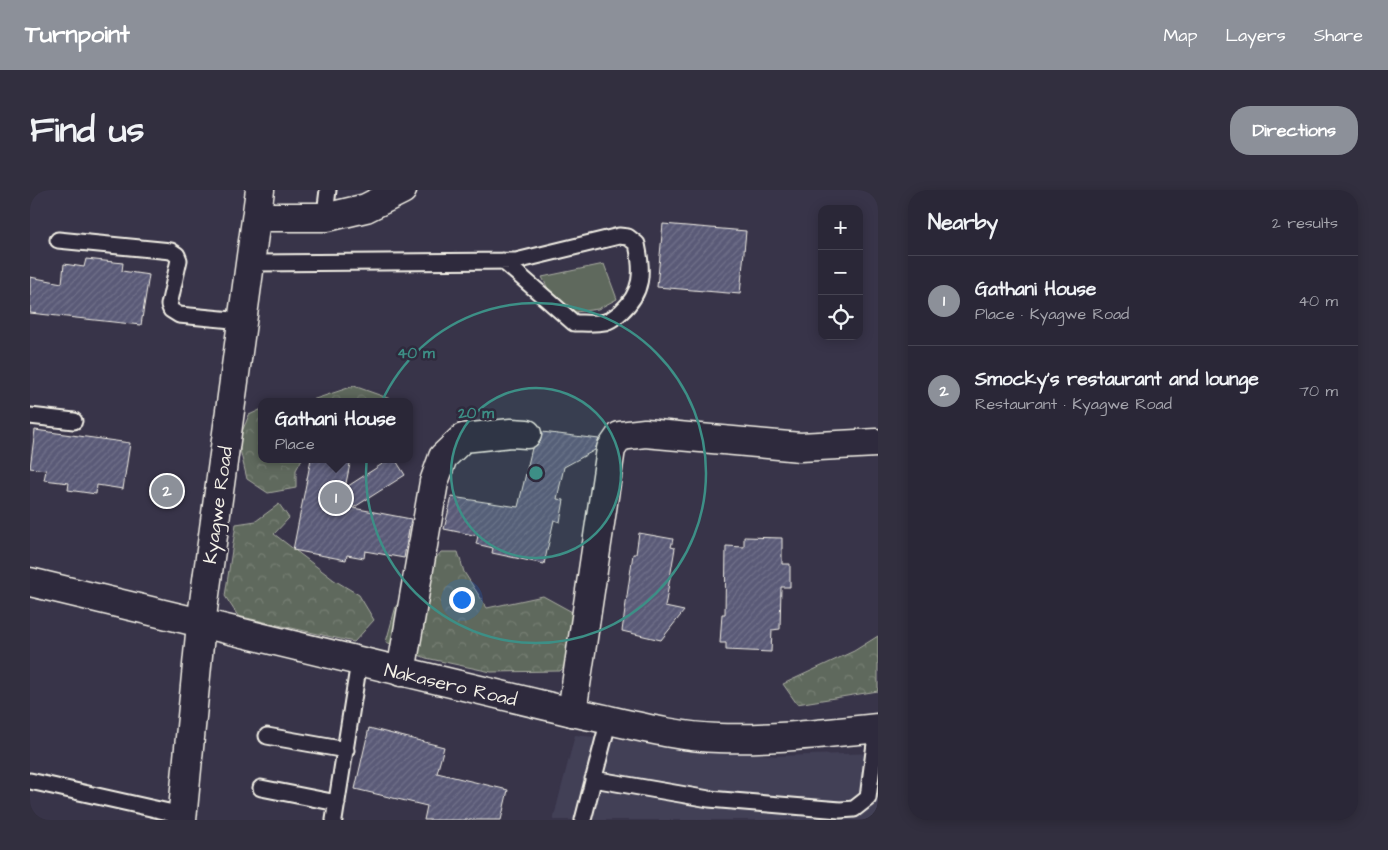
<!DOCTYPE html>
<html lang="en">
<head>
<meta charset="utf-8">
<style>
  :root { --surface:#2a2737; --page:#322f3f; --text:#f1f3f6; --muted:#a5a5ad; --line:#464452; --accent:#8c9099 }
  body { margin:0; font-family:"Architects Daughter",sans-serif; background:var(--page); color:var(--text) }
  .controls { position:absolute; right:15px; top:15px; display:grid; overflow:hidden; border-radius:10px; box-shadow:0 2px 12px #0003 }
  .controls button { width:45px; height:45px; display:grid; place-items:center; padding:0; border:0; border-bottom:1px solid var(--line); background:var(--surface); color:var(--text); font:25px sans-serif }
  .you { position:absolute; left:431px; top:409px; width:18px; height:18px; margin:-12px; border:4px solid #fff; border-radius:50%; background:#1a73e8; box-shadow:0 0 0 8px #1a73e833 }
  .badge { display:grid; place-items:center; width:32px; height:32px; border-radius:50%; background:var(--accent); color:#fff; font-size:16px; font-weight:700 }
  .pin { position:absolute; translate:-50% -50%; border:2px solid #fff; box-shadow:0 1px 5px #0006 }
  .popup { position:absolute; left:228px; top:208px; width:155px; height:65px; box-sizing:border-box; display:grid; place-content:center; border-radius:10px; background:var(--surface); filter:drop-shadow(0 1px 4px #0005); font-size:16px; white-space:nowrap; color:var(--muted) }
  .popup b { font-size:19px; color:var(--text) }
  .popup::after { content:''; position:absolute; left:50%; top:100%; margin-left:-10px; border:10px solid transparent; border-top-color:var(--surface) }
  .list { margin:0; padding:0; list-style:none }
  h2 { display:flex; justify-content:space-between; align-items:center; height:65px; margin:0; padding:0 20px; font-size:21px }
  h2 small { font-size:16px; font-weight:400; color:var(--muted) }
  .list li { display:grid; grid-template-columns:32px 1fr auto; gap:15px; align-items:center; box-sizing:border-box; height:90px; padding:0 20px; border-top:1px solid var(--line) }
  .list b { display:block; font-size:19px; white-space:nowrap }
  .list p { margin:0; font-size:16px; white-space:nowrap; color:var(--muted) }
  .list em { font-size:16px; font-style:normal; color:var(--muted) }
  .icon { flex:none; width:28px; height:28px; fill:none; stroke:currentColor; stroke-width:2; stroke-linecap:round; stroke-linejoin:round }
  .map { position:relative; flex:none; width:848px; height:630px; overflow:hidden; border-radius:20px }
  header { display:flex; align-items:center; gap:30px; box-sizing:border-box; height:70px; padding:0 25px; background:var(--accent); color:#fff }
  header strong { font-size:24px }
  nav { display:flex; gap:28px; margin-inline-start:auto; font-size:18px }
  .intro { display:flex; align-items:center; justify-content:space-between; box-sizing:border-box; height:120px; padding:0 30px }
  h1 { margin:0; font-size:35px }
  .button { padding:12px 22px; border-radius:20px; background:var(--accent); color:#fff; font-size:18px; font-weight:700 }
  main { display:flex; gap:30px; padding:0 30px }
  aside { flex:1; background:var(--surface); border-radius:20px; box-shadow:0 2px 12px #0003 }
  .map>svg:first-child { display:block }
</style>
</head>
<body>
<header>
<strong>Turnpoint</strong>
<nav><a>Map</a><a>Layers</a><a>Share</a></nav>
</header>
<div class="intro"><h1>Find us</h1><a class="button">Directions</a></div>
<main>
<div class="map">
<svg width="848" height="630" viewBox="0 0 848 630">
  <defs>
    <pattern id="forest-crowns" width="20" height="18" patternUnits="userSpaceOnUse" patternTransform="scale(1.25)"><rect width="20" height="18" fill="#5f695d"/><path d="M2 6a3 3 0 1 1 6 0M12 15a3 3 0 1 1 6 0" fill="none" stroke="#777f74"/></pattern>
    <pattern id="building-hatch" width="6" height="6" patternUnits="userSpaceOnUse" patternTransform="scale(1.25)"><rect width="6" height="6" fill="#5a5a77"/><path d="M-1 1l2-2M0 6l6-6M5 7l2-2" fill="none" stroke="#72728a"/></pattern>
  </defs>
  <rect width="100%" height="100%" fill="#383449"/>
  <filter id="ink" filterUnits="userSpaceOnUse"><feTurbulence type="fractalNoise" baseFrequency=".02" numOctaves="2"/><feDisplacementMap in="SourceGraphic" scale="10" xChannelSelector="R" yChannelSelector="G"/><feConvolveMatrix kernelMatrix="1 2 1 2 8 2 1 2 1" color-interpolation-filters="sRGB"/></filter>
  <g filter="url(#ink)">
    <path fill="#423f57" d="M545,545L747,566L848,563V630H523Z"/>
    <path fill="#5f695d" stroke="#aaada2" d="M574,74L587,109L568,119L531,124L512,87Z"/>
    <path fill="url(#forest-crowns)" stroke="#aaada2" d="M324,196L369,212H276Z
      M232,219V269H272L266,280V298L238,303L217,289L208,251L219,225Z
      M249,314L259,328L244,344L304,390L329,405L344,430L324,452L208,426L195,406L206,334L226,331Z
      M411,362H428L434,382L457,418L513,406L544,423L568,447L530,481L461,482L396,468L356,452L366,416Z
      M848,446V501L767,514L753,494L824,461Z"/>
    <path fill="url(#building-hatch)" stroke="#f4f1e8" d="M633,34L716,41L710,104L627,97Z
      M56,69L93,73L92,81L119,85L111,135L0,123V87L32,93L34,74L54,77Z
      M5,240L100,253L93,299L67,295L66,304L38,300L39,293L14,290L16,280L0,278Z
      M512,242L569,249L565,260L534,277L527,309L534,310L530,332L524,330L514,374L462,363L463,358L446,354L448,346L414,339L422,307L488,317L502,258L510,252Z
      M281,269H321L315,298L360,269H365L375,285L323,318L381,329L374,368L335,361L334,368L317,365L316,370L263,360Z
      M609,343L643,349L641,357L645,358L635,417L654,421L631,450L592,441L603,364H606Z
      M714,347L752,348V374H760V397H751L750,439L742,440L741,462L696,460V453H690L692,424H695L696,356L714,357Z
      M339,538L414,557L407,583L478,600L471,630H394L397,616L325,599Z"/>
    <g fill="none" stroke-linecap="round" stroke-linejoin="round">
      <g stroke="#f4f1e8" stroke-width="19">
        <path id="service" d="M296,16L298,0
          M28,50L141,61L147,65L149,70L139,115L141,120L149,125L213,131
          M221,73L486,71L589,46L598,47L607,54C613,82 613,102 591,122C586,126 582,130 575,132C566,134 554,133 544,133L473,71
          M0,226L44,231
          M237,546L316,560
          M563,589L679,609L810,620L824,619L838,608L847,538
          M0,591L152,625
          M231,598L307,613
          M304,630L329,472
          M553,630L579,529"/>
      </g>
      <g stroke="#f4f1e8" stroke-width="31">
        <path id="minor" d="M227,27H298L336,18L372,0
          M371,482L404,292L413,267L433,248L481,243L497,244
          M542,522L581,259L590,246L615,243L770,257L846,253"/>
      </g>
      <g stroke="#f4f1e8" stroke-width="31">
        <path id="tertiary" d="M0,392L542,522C588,531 642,547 688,548C742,550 795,543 848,538
          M152,630L171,434L230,0"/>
      </g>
      <use href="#service" stroke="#2f2a3d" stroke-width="15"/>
      <use href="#minor" stroke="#2f2a3d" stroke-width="28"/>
      <use href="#tertiary" stroke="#2f2a3d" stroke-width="28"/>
    </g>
  </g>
  <circle cx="506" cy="283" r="85" fill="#3d8f86" fill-opacity=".12"/>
  <g fill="none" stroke="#3d8f86" stroke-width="2.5">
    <circle cx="506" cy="283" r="85"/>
    <circle cx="506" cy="283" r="170"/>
  </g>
  <g text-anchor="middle" stroke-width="5" stroke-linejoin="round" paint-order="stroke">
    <g font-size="19" fill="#f4f1e8" stroke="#2f2a3d">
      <text transform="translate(187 315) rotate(-82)" y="7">Kyagwe Road</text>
      <text transform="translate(421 494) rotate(13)" y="7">Nakasero Road</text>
    </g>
  </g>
  <circle cx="506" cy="283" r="8" fill="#3d8f86" stroke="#2f2a3d" stroke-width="2.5"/>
  <g font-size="15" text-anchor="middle" font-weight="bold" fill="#3d8f86" stroke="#2f2a3d" stroke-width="5" stroke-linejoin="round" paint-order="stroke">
    <text x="386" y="168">40 m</text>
    <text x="446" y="228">20 m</text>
  </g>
</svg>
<div class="controls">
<button>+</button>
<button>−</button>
<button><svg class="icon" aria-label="locate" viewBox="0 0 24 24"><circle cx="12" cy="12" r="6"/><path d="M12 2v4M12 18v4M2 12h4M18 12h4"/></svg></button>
</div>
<div class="you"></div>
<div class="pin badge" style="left:306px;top:308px">1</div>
<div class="popup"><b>Gathani House</b>Place</div>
<div class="pin badge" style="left:137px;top:301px">2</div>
</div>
<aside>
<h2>Nearby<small>2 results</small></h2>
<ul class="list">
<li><span class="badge">1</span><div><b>Gathani House</b><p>Place · Kyagwe Road</p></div><em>40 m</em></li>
<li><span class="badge">2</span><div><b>Smocky’s restaurant and lounge</b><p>Restaurant · Kyagwe Road</p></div><em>70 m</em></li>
</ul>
</aside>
</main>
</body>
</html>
